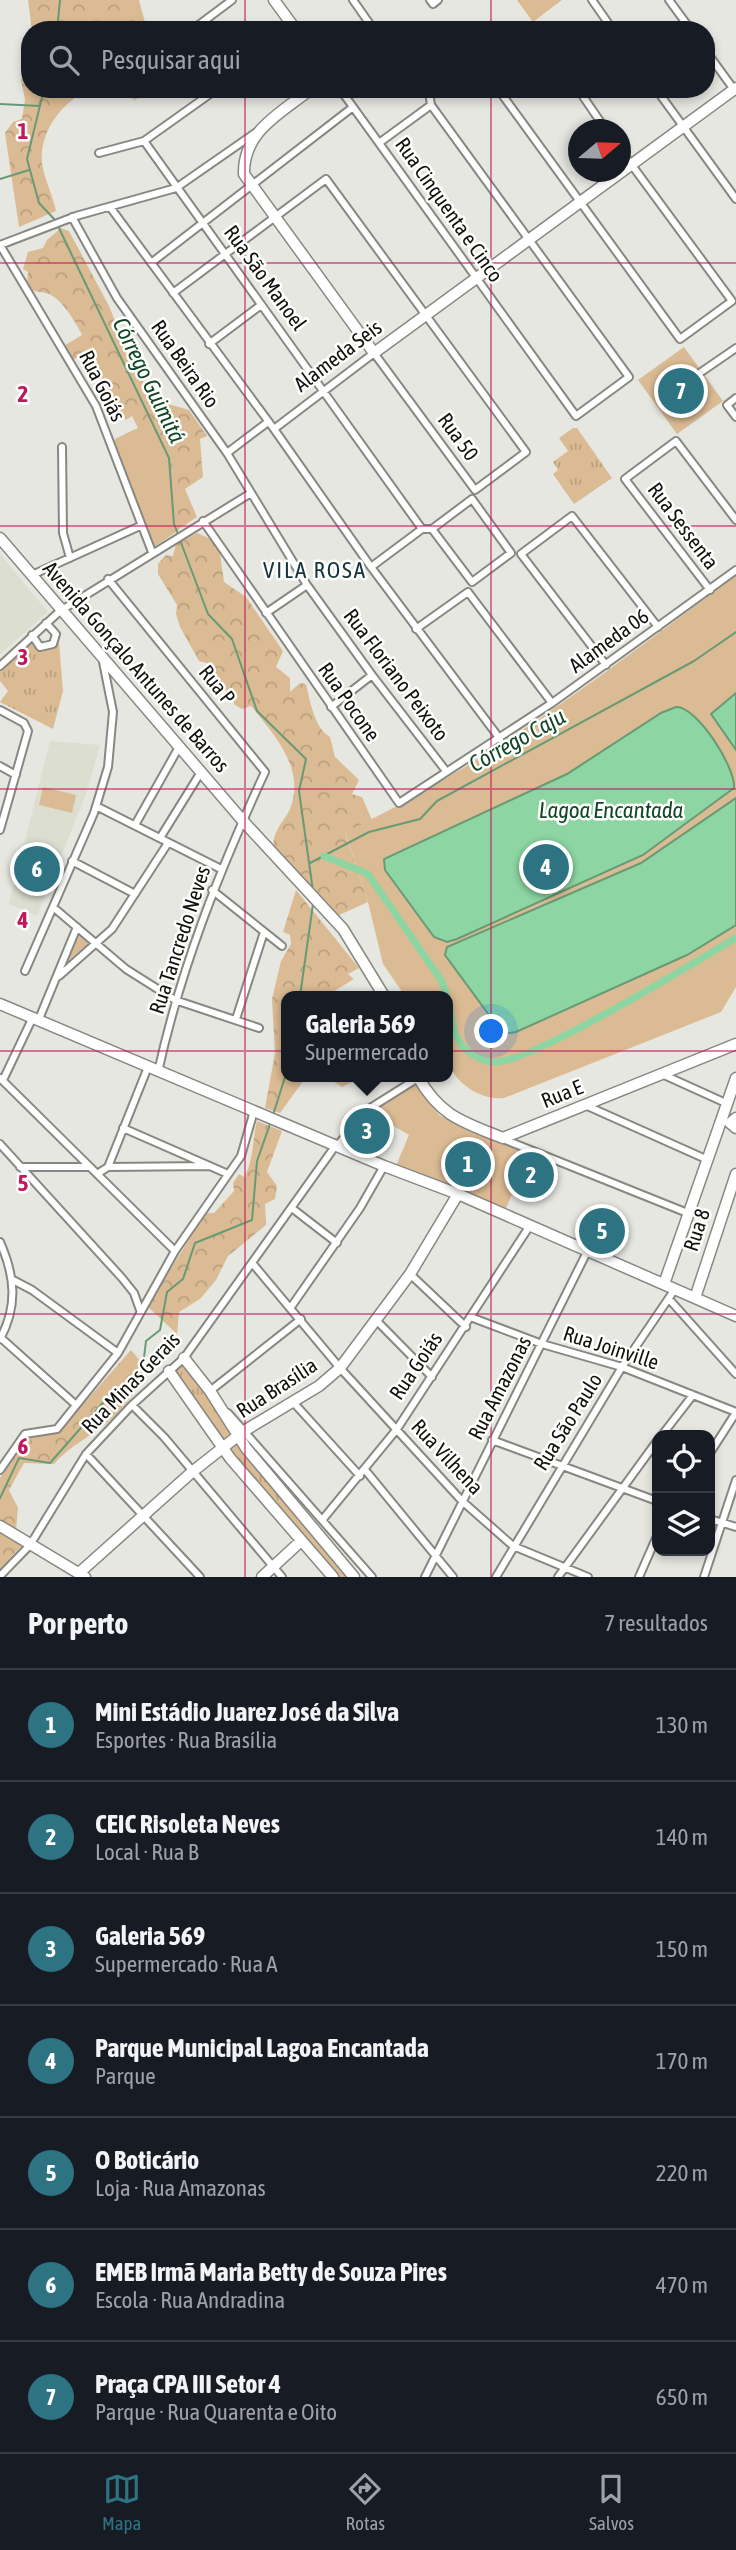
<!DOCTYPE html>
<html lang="pt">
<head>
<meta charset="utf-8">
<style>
  :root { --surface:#171b24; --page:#20242c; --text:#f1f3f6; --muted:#9ea1a6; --line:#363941; --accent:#2d7381 }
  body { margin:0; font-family:"Asap Condensed",sans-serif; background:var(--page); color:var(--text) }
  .controls { position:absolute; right:21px; bottom:21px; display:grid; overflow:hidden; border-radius:14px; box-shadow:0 4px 10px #0003 }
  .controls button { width:63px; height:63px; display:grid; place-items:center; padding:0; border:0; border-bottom:2px solid var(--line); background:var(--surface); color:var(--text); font:35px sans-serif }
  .compass { position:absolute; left:568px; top:119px; width:63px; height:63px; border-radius:50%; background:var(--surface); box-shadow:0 4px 10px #0003; rotate:71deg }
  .you { position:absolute; left:492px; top:1032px; width:24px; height:24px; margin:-18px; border:5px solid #fff; border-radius:50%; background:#1a73e8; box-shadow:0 0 0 10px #1a73e833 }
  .badge { display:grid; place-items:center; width:46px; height:46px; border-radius:50%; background:var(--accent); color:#fff; font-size:23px; font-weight:700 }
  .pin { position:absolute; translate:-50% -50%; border:4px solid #fff; box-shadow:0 2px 7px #0006 }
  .popup { position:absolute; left:281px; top:991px; width:172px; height:91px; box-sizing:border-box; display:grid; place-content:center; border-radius:14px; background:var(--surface); filter:drop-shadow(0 2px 5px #0005); font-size:23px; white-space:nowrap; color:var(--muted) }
  .popup b { font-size:26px; color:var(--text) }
  .popup::after { content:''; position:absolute; left:50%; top:100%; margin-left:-14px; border:14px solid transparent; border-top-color:var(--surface) }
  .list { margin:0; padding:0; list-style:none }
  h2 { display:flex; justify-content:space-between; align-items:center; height:91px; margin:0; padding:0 28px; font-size:30px }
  h2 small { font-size:23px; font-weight:400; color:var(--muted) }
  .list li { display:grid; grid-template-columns:46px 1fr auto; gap:21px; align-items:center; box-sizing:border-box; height:112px; padding:0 28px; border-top:2px solid var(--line) }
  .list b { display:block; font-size:26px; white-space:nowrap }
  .list p { margin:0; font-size:23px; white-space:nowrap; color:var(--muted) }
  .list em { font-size:23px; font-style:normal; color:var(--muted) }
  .icon { flex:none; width:38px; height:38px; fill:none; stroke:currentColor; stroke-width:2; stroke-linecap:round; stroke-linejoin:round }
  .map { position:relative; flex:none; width:736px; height:1577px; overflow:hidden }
  .search { position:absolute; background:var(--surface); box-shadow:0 4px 10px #0003; left:21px; right:21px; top:21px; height:77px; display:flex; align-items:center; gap:18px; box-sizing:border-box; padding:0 24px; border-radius:28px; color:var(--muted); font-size:26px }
  .sheet { height:875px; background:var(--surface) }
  nav { display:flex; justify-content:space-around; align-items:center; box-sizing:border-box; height:98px; border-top:2px solid var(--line); background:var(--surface); font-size:19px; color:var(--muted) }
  nav a { display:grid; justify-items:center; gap:4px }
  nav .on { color:var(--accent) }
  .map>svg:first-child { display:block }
</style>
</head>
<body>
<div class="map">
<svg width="736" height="1577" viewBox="0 0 736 1577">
  <defs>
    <pattern id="grass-tufts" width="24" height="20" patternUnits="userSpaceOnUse" patternTransform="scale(1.75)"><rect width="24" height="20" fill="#dbbb93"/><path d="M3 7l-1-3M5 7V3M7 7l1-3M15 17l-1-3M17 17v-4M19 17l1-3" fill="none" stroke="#bba07e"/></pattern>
    <pattern id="forest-crowns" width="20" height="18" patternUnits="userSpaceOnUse" patternTransform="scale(1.75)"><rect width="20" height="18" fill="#dbbb93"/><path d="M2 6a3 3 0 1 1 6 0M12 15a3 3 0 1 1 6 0" fill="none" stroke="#bba07e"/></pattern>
  </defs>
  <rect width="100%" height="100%" fill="#e6e7e1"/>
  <path fill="#dcded0" d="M0,554L48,612L0,654Z
    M50,741L100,745L86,794L37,916L9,904Z"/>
  <path fill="url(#grass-tufts)" d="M573,428H577L612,478L574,504L553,474L558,470L553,462L568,451L559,438Z
    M58,630L63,691L53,729L0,702L8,691L0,681V669L30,643L42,649L57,637Z
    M182,1363L233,1432L222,1440L172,1373Z
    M237,1443L352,1577H338L228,1449Z"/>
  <path fill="url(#forest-crowns)" d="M28,0H139L147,30H32Z
    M30,45V89H89C62,103 39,131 42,163C44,179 53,195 56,211L19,227L5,133L13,122L22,119L25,99L21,80Z
    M125,89H158L134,100Z
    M61,228L69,231L109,306L127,351L168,404L189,410L207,436L200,439L203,477L185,489L197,517L173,533L115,439L138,428L132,416L126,420L84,352L71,362L62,347L82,335C76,323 62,299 49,294C43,292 37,292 31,290L27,283L28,272L23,269L28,252L43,248L47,240Z
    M197,533L213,540L220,554L224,582L246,597L283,651L276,667L290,678V692L300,683L306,684C310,700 314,728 330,737L335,757L359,780L352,794L362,797L372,820L345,833L368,902L337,916L274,848C271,832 284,822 290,809C306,769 274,734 251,706L242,709L235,705L210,664L199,661L180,627L176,614L177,605L158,574V564L166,555L173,556L176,544Z
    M296,890L359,968L348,974L354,979L326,996H286V1077H306L280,1113L265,1108L275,1053L272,999L281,961L291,944L290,935L283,932Z
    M327,1077H362L342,1087Z
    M257,1121L282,1131L267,1172L277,1186L275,1199L265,1204L266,1225L228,1256L216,1280L200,1299L179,1312L177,1334L147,1306L206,1213H214L234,1191L233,1183L239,1174L244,1177C254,1162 252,1139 257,1121Z
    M131,1350L149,1371C136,1392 118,1416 98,1430C82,1441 67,1449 54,1464L24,1463L9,1490L18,1508L16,1530L0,1521V1478L24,1440L60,1430Z
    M0,1530L24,1543L0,1569Z"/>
  <path fill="#dbbb93" d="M517,0H562L533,22Z
    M684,347L723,401L677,434L638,380Z
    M152,421L169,458L174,524L179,530L154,547L112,442Z
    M736,576V987L721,1012L504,1098C481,1101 450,1081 448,1057C445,1037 448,1016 448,996H405L383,964L368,902L345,832C487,766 610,668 736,576Z
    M43,787L76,795L72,813L39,805Z
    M79,935L89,943L64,964Z
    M415,1084L439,1115L529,1155L504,1213L396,1166L409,1135L370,1112Z"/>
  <path fill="#8dd5a2" stroke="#689a76" stroke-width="2" d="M736,693V750L711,714Z
    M676,707C697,706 736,768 734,788L643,855L457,939L447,942L434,937L385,870L384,859L567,774L661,713Z
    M736,798V925L687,955L516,1032L503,1034L445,955L447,947L641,863Z"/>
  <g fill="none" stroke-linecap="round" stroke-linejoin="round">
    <path stroke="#689a76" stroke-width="2" d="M57,30L60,0
      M44,89L27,159L39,203L56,221
      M0,104L40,106
      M0,179L29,170
      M58,226L169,458L174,524L178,534
      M180,540L208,614L232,639L257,711L306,759L299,791L313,891
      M310,863L369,832L420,819L437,801L694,661L736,632
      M300,996L313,904
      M273,1115L286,1074
      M0,1498L19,1458L50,1463L108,1397L142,1374L146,1341L160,1330L167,1292L183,1279L195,1243L252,1220L257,1161L270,1124"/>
    <path stroke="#8dd5a2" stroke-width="7" d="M324,856L368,874L441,980C455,1006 445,1038 473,1055C477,1058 488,1062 493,1062C529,1065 696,961 736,938"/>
    <g stroke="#888883" stroke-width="10">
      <path id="street" d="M353,0L374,30
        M430,0L433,4L438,0
        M592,0L613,30
        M669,0L691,30
        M192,30L232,0
        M529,30L533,27L535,30
        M706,51L735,91
        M340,89L379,143
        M498,89L680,339L732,301L620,149
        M578,89L606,130
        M656,89L736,199
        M431,105L629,377L576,416L379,143Z
        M431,105L429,92L432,89
        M144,141L422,529L371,567
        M99,153L144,141L217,89
        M110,207L274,429L371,567L500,739
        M72,217L117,298L227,453L307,585L372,675L446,771
        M0,245L96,406L152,552
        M0,245L76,216L176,188L255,133
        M151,263L353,107
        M173,293L326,179L526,452L475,490L374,353L274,429
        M209,344L261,305
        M691,379L736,348
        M736,398L727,405L736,417
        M62,447L63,533L70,558
        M227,453L268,422
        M203,521L399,803L552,703L736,570
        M422,529H432L472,499L511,553L472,582L432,529
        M32,575L140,526
        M108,579L265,772C220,869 181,967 158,1072
        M710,590L625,479L676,441L736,520
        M266,613L307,585
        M416,629L468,592L552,703
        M32,635L40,647L53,644L56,634L46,623
        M606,665L521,554L572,516L658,627
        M0,666L60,611L251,493
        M331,707L372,675
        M0,710L24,723L28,731L0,830
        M0,766L16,775
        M96,806L221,869
        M135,825L179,747
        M160,838L201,772
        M72,861L135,894
        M212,890L282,946
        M53,907L126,969L175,1000L259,1028
        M25,971L94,813L108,767L113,712L103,662
        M59,976L112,929L168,843
        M39,1019L77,927
        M236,1019L264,932
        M664,1075L728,1104
        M0,1078L175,1251
        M3,1080L33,1017
        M585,1105L708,1160
        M123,1128L228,1174
        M503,1139L690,1214
        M0,1144L122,1278L134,1293L140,1310
        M337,1146L367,1110L418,1078
        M20,1167H90
        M108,1167L148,1067
        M97,1174L108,1167L210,1166
        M293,1209L337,1243
        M0,1242C15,1276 18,1306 0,1339
        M253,1264L340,1368L462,1501L513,1546L588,1577
        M410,1274L466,1327
        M13,1280L32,1290L118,1353
        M669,1299L736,1374
        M291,1307L360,1208L384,1166
        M473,1318L542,1344L622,1367L736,1412
        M376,1320L432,1377
        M1,1338L76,1405
        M213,1393L210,1391L301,1319
        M293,1402L360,1476
        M132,1405L164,1437L282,1577
        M228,1413L372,1577
        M662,1435L693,1395
        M492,1440L657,1501
        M710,1453L735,1414
        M86,1454L200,1577
        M0,1470L25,1434L57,1429L118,1353L175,1251L241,1156L254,1111
        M366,1471L453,1577
        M323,1519L397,1429L529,1227
        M710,1519L736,1527
        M0,1576L30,1545L86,1454L132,1405L184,1358L336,1145
        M425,1577L587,1252
        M496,1577L622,1367L675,1289
        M558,1577L657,1441
        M639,1577L657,1536
        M704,1577L736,1480"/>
    </g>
    <g stroke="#888883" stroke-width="13">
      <path id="secondary" d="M274,0L296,30
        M311,89C281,113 243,131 244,174L374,353L736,88
        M0,538L243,821L343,929L384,996
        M0,1004L384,1166L458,1194L736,1316
        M418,1077C440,1116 463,1122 503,1138L736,1044
        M736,1118L730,1123L736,1128
        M664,1284L736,1078
        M695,1298L736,1174
        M184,1358L210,1391L246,1448L354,1577
        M169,1371L230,1458L333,1577
        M0,1526L85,1577
        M79,1573L192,1472L244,1431L319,1386L340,1368L410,1274L458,1194
        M262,1577L301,1541"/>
    </g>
    <use href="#street" stroke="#fff" stroke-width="6"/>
    <use href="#secondary" stroke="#fff" stroke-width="10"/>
  </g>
  <path fill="none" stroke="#c2185b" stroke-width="2" stroke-opacity="0.55" d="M245,0V30M491,0V30M245,89V1577M491,89V1577M0,263H736M0,526H736M0,789H736M0,1051H736M0,1314H736"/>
  <g text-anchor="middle" stroke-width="5" stroke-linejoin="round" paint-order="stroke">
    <g font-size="21" fill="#111210" stroke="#fffffe">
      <text transform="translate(449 210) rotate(55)" y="7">Rua Cinquenta e Cinco</text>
      <text transform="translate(265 278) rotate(54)" y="7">Rua São Manoel</text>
      <text transform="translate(338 356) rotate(-37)" y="7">Alameda Seis</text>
      <text transform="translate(185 364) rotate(55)" y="7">Rua Beira Rio</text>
      <text transform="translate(102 386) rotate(63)" y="7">Rua Goiás</text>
      <text transform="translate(458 437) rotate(54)" y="7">Rua 50</text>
      <text transform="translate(683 526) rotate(53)" y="7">Rua Sessenta</text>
      <text transform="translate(609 641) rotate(-36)" y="7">Alameda 06</text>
      <text transform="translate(136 667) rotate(49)" y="7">Avenida Gonçalo Antunes de Barros</text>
      <text transform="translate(396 675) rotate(53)" y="7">Rua Floriano Peixoto</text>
      <text transform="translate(217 685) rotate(51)" y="7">Rua P</text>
      <text transform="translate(349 702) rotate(55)" y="7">Rua Pocone</text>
      <text transform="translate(180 940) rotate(-72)" y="7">Rua Tancredo Neves</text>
      <text transform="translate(562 1094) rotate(-22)" y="7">Rua E</text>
      <text transform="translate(697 1230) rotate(-72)" y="7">Rua 8</text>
      <text transform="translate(611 1348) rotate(18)" y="7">Rua Joinville</text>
      <text transform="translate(416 1366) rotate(-56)" y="7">Rua Goiás</text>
      <text transform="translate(131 1383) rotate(-46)" y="7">Rua Minas Gerais</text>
      <text transform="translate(277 1388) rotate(-33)" y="7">Rua Brasília</text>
      <text transform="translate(500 1388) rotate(-63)" y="7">Rua Amazonas</text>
      <text transform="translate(568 1422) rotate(-58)" y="7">Rua São Paulo</text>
      <text transform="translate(447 1457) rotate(47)" y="7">Rua Vilhena</text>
    </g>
    <g font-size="23" font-style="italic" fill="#114727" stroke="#fffffe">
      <text transform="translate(149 380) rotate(64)" y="8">Córrego Guimitá</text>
      <text transform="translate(517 740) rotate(-29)" y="8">Córrego Caju</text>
      <text x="611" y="818">Lagoa Encantada</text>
    </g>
    <g font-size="23" letter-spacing="2" fill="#14353b" stroke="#fffffe">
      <text x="315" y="578">VILA ROSA</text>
    </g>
  </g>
  <g font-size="23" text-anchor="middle" font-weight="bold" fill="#c2185b" stroke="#fffffe" stroke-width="5" stroke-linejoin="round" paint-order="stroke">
    <text x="23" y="139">1</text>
    <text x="23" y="402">2</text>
    <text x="23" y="665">3</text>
    <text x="23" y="928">4</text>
    <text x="23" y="1191">5</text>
    <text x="23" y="1454">6</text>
  </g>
</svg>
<div class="controls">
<button><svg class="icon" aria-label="locate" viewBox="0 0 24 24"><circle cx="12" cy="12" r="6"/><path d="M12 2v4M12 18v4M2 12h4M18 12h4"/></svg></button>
<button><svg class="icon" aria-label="layers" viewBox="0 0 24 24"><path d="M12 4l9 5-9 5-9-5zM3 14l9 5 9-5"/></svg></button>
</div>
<svg class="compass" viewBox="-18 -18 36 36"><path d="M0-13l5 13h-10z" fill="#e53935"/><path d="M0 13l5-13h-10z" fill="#9ea1a6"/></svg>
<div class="you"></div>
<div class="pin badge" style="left:468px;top:1164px">1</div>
<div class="pin badge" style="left:531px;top:1175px">2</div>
<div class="pin badge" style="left:367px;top:1131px">3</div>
<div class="popup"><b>Galeria 569</b>Supermercado</div>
<div class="pin badge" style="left:546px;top:867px">4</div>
<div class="pin badge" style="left:602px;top:1231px">5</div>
<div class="pin badge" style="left:37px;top:869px">6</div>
<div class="pin badge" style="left:681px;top:391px">7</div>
<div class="search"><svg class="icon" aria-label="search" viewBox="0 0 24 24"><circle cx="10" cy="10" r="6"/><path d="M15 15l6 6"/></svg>Pesquisar aqui</div>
</div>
<section class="sheet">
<h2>Por perto<small>7 resultados</small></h2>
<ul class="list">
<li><span class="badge">1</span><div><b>Mini Estádio Juarez José da Silva</b><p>Esportes · Rua Brasília</p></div><em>130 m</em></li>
<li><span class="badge">2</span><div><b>CEIC Risoleta Neves</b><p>Local · Rua B</p></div><em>140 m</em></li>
<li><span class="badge">3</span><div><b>Galeria 569</b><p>Supermercado · Rua A</p></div><em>150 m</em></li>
<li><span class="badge">4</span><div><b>Parque Municipal Lagoa Encantada</b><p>Parque</p></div><em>170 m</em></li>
<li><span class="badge">5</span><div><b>O Boticário</b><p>Loja · Rua Amazonas</p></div><em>220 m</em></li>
<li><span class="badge">6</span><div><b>EMEB Irmã Maria Betty de Souza Pires</b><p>Escola · Rua Andradina</p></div><em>470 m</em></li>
<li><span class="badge">7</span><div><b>Praça CPA III Setor 4</b><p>Parque · Rua Quarenta e Oito</p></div><em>650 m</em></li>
</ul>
</section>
<nav>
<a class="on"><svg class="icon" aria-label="map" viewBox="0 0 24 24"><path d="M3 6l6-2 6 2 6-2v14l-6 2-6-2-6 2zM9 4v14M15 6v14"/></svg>Mapa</a>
<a><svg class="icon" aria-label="directions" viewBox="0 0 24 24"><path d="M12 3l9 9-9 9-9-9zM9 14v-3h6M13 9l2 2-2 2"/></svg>Rotas</a>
<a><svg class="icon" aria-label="saved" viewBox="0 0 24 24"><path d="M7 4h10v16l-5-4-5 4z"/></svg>Salvos</a>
</nav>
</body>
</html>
